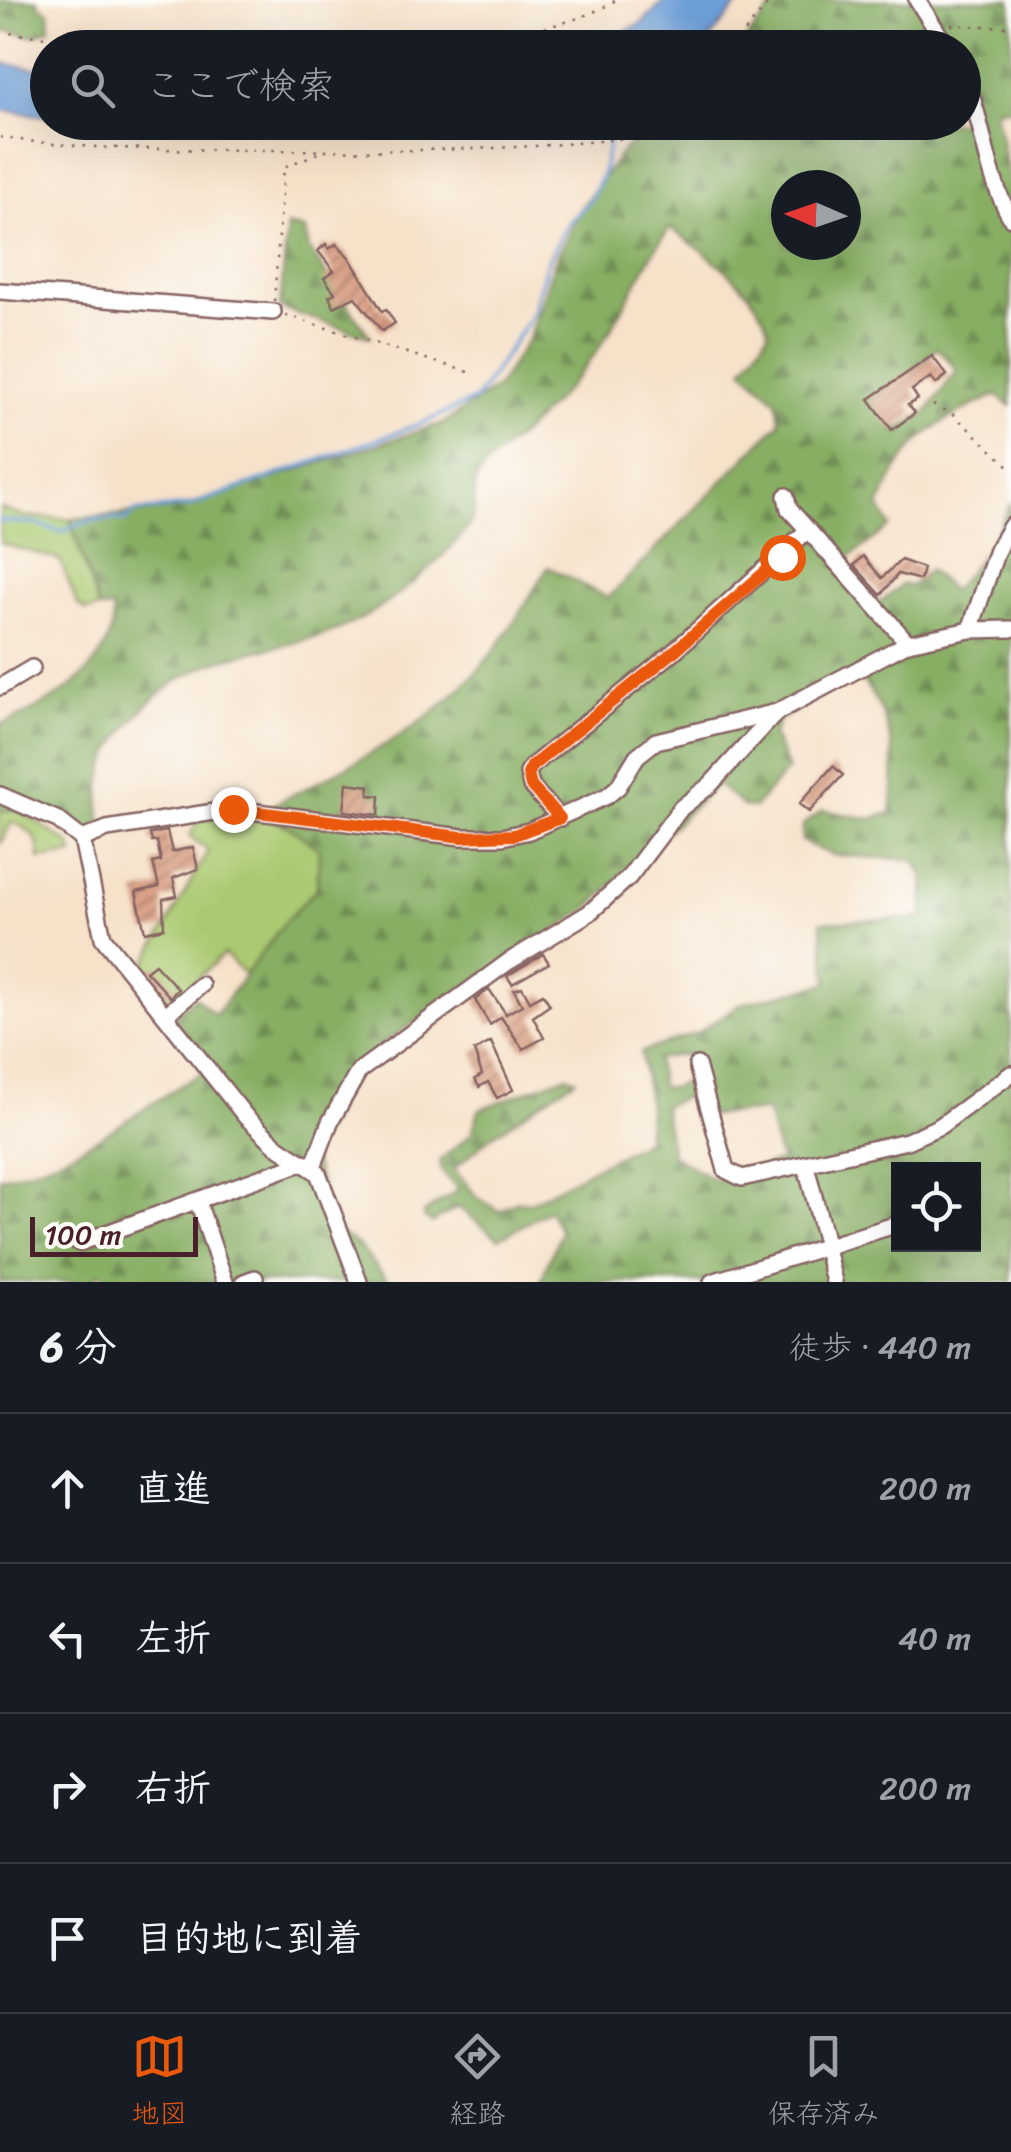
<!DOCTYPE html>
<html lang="ja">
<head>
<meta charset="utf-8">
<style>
  :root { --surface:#171b24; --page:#242831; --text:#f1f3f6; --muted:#9ea1a6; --line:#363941; --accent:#ea580c }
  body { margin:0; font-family:Sriracha,"Klee One",sans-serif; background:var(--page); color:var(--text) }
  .controls { position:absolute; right:30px; bottom:30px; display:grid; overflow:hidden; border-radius:0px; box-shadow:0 10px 40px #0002 }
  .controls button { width:90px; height:90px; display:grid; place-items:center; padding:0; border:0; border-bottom:2px solid var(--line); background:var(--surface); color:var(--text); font:50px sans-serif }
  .compass { position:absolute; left:771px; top:170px; width:90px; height:90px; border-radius:50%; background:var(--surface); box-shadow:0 10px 40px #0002; rotate:272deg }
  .scale { position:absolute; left:30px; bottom:25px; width:168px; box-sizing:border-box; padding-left:10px; border:5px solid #4a1f2b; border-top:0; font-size:28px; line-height:35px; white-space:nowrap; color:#4a1f2b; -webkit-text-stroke:8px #fdfcf7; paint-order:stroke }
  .stop { position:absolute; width:30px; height:30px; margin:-22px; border:8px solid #ea580c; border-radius:50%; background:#fff }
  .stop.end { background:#ea580c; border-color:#fff; box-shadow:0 2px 10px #0008 }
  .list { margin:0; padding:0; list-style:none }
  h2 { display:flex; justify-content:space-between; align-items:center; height:130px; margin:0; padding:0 40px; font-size:42px }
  h2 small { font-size:32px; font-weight:400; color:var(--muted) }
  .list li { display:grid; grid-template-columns:65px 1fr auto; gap:30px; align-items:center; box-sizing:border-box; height:150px; padding:0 40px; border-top:2px solid var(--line) }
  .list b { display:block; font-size:38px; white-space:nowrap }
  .list em { font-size:32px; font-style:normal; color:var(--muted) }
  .icon { flex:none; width:55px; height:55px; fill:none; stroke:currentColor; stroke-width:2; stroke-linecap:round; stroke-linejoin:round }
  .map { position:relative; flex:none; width:1011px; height:1282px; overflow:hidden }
  .search { position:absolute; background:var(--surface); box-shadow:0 10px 40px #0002; left:30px; right:30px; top:30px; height:110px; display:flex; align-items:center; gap:25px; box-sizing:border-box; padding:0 35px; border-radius:55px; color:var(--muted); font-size:38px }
  .sheet { height:730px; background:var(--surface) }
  nav { display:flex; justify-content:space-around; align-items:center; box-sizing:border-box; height:140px; border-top:2px solid var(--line); background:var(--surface); font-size:28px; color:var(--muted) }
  nav a { display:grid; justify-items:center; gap:5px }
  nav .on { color:var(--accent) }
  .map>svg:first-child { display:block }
</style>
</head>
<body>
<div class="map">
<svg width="1011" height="1282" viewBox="0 0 1011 1282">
  <defs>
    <pattern id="forest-firs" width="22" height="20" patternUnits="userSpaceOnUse" patternTransform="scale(2.5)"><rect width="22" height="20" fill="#87ae64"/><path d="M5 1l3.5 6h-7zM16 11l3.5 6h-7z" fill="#708d53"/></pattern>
    <pattern id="building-hatch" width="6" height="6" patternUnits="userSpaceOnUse" patternTransform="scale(2.5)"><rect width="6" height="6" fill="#d89e83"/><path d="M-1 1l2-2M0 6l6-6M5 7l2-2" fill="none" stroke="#b1806b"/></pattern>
  </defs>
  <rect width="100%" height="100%" fill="#fdfcf7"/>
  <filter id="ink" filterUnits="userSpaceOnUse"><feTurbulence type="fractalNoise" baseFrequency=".01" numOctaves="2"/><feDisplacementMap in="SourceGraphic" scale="20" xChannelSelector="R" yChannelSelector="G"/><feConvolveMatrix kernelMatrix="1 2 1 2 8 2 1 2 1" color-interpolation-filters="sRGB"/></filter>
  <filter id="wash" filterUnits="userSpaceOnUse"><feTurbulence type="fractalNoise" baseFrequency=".0048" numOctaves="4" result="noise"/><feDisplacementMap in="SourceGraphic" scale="40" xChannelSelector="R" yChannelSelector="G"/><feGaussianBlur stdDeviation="2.25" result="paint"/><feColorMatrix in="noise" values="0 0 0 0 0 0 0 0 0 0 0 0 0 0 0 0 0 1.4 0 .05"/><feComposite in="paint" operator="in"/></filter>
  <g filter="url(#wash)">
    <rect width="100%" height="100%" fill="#f6e1c9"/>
    <path fill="#aaca72" stroke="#7a744e" stroke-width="2.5" d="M0,508L22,516L70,519L99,609L86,611L77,604L60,560L0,543Z
      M17,809L70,844L73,854L39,859C40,839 31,829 12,822L0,845V811Z
      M222,815C268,817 284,818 319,849L317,888L284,923L247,976L224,954L169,1005L142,970L208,851L190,836L198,820Z"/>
    <path fill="url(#forest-firs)" stroke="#686648" stroke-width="2.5" fill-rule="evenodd" d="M0,0H38L39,6L49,11L50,29L33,36L0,30Z
      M779,0H1011V108L995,109L1011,189V406L996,395C928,426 909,438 879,506L890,526L844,562L880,603L902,584L911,586L929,570L952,591L989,547L1011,503V1282H540L561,1232L549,1210L499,1239L458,1207L432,1223L424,1217V1213L458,1190L441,1170L440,1160L472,1133L479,1110L567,1075L576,1079L490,1137L454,1169L477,1197L499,1211L517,1201L529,1203L646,1140L649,1108L641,1052L699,1032L740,1004L828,983L821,922L923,918L924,878L915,860L832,855L802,841L803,825L823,810L871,819L891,813C897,759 894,717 858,675L779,720L773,736L788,769L754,808L744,807L717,784L585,911L386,1041L357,1068L311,1155L335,1229L358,1245L389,1282H114L99,1273L90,1282H0V1177C83,1162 140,1106 212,1067L173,1017L195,997L215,1015L284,923L317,888L319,849L277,818L257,813C327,777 405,742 462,687C498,653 522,609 548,567L608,598L780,422L777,401L743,369L769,332C757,287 707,254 670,228C642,265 626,307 601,345C580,377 553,404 526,430C513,443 484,462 477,478C472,491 478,509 470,523C459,545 399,596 376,610C285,669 201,627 124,732C103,759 96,792 102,825L83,833L17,809L0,811V725C50,705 115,670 113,609H99L70,519L176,509L444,423L498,386L529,338L554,264L578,212L621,153L651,123L964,122V48L739,47ZM786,185H846V245H786ZM937,348L957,370L927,412L895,431L874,401ZM686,1054V1081L672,1088L661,1087L656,1059ZM690,1095L699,1116L767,1111L780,1161L715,1180L672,1155L663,1106ZM898,1170H974V1244H898Z
      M287,226L305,230L309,249L370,337L280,308Z"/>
    <path fill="#6d9fd8" stroke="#5c5f82" stroke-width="2.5" d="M665,0H742L703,47H591L641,24Z
      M0,63L47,70V116L0,110Z
      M142,123L586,122V123L494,134Z"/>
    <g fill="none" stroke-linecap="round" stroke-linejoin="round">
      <path stroke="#6d9fd8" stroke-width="4" d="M0,521L33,523L62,532C82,520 102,517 126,520L134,512L189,506L418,425L476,399L532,315L547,263L568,223L589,201L602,176L613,122"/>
    </g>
    <g id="blocks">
      <path fill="url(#building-hatch)" d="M326,244L329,249L336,244L349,257L382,311L386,309L395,323L382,331L355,297L334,307L329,296L335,293L324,278L334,271L318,251Z
        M932,356L947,375L936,384L931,377L912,390L918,399L908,405L915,413L892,430L869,399Z
        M863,556L882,578L901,560L923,568L920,580L898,574L881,595L854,565Z
        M833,766L843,775L809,812L799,804Z
        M347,783L370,786L369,795L380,796L379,815L344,811Z
        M167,831L172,852L193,847L198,869L173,878L177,896L163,899L164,928L145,932L136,892L159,887L153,863L161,861L157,841L152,842L150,834Z
        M543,954L549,963L512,984L507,976Z
        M155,964L178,989L170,997L146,971Z
        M522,987L530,1001L543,994L550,1005L533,1017L544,1038L523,1049L501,1017L490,1025L475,1000L489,989L506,1014L522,1005L514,990Z
        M491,1042L513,1090L497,1098L488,1082L479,1087L475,1079L482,1075L474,1051Z"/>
    </g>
  </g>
  <g filter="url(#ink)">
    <use href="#blocks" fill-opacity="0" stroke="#866362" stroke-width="2.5"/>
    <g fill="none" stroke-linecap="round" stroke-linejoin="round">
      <g stroke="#866362" stroke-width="20">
        <path id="minor" d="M917,0L948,48
          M964,75C984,121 985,175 1011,218
          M0,291L273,312
          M786,496L789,509L808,530
          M970,630L997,550L1011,526
          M0,687L32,668
          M0,795L58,820L82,839L103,938L246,1117L277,1146L318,1173L359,1282
          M560,818L531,786L528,773L532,766L671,654L808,530L908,643
          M82,839L107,829L233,809L462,837H502L529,831L607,796L618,787L637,756L656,741L777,712L908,643L970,630L1011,629
          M166,1015L201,985
          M697,1065L726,1170L742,1178L907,1141L940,1126L1011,1074
          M806,1166L827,1247
          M313,1167L330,1122L359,1071L508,962L589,913L629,877L681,808L710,785L777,712
          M198,1202L225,1282
          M79,1243L304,1162
          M826,1248L834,1282
          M244,1282L255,1278
          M712,1282L898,1224"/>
      </g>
      <path stroke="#866362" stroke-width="2.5" stroke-dasharray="2.5 8" stroke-linecap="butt" d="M951,25L1011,27
        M0,32C130,48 512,70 616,0
        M732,48L771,0
        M0,137C86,151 174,149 260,150C388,151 517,152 643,136L654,122
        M274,301L284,167L323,151
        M285,315L468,372
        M933,405L954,415L1011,468"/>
      <use href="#minor" stroke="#fff" stroke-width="15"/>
    </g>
  </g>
  <g fill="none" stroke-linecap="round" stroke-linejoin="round" filter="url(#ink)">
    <path stroke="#ea580c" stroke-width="12" d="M233,809L462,837L514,835L560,818L531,786L528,774L532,766L671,654L782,557"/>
  </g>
</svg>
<div class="controls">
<button><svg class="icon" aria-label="locate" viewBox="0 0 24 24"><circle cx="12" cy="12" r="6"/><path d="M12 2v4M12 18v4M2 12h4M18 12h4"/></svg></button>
</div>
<svg class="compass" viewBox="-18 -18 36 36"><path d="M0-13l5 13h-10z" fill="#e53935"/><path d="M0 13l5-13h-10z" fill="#9ea1a6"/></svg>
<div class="scale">100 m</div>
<div class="stop" style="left:782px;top:557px"></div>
<div class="stop end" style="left:233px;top:809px"></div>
<div class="search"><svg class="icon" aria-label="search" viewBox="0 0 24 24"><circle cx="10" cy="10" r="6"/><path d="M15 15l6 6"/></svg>ここで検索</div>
</div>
<section class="sheet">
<h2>6 分<small>徒歩 · 440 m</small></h2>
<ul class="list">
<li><svg class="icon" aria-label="ahead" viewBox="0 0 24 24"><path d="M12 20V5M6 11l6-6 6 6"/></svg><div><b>直進</b></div><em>200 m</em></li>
<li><svg class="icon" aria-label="left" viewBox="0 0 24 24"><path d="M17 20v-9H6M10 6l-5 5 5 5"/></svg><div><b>左折</b></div><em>40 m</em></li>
<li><svg class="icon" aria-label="right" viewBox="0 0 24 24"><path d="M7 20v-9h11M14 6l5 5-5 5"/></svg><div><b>右折</b></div><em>200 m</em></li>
<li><svg class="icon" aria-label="arrive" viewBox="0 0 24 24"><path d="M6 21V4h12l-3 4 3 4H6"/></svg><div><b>目的地に到着</b></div></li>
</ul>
</section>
<nav>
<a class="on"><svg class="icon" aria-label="map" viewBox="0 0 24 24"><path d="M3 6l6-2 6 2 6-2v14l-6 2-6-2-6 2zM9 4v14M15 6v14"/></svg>地図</a>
<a><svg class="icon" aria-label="directions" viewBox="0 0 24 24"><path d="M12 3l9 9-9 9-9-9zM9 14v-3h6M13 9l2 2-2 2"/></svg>経路</a>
<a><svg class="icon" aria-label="saved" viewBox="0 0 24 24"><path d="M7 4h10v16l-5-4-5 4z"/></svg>保存済み</a>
</nav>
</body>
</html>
